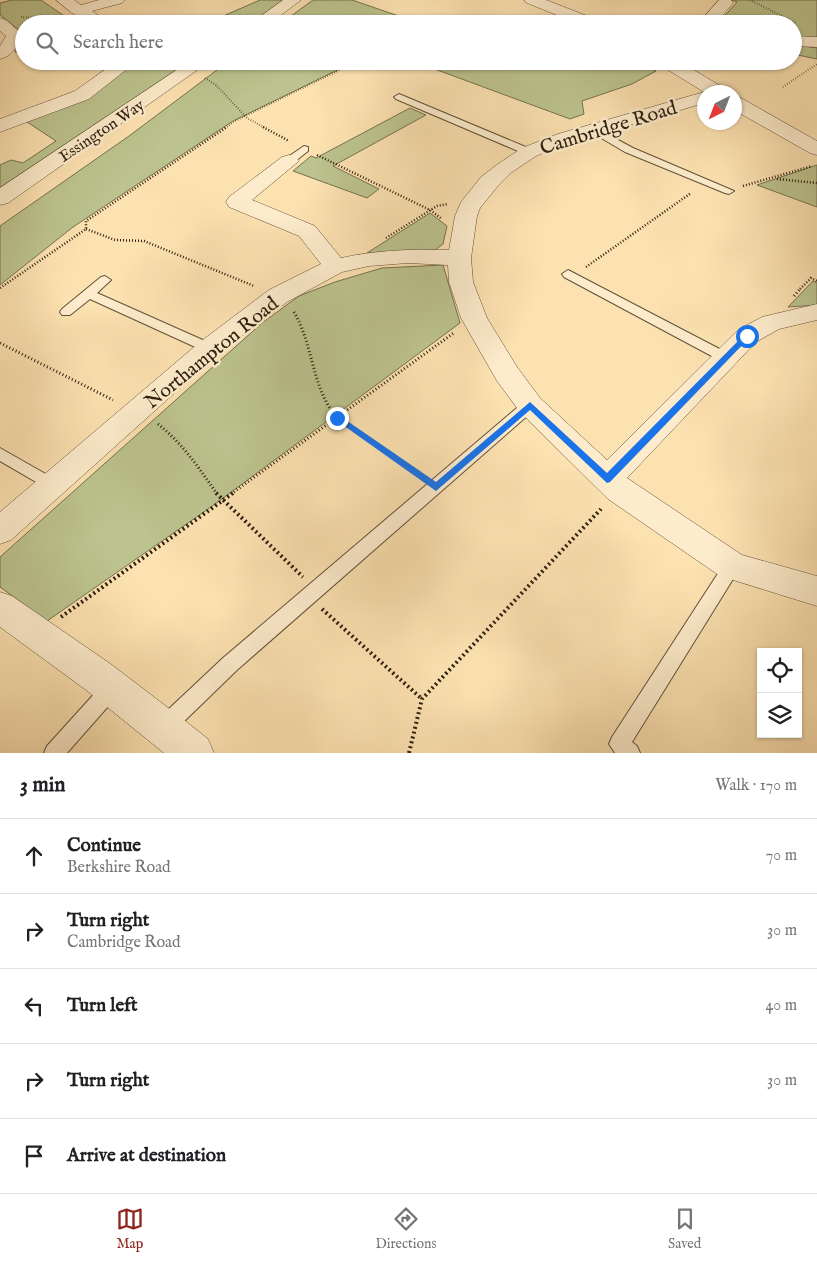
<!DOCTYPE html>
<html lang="en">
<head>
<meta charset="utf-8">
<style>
  :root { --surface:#fff; --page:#f2f2f2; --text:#202124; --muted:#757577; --line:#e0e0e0; --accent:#8f2418 }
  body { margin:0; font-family:"IM FELL English",serif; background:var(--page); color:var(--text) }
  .controls { position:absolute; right:15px; bottom:15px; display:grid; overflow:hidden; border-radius:0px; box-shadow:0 1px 4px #0004 }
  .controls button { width:45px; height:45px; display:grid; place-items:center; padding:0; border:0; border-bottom:1px solid var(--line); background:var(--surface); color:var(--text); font:25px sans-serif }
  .compass { position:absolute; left:697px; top:85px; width:45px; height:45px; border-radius:50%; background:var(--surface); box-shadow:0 1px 4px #0004; rotate:222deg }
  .stop { position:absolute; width:15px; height:15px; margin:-11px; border:4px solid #1a73e8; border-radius:50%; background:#fff }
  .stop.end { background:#1a73e8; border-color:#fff; box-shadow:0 1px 5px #0008 }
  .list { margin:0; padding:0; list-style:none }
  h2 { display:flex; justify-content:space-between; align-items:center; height:65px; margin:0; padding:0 20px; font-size:21px }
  h2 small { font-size:16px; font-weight:400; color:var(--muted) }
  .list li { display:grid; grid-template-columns:32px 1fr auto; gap:15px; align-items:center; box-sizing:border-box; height:75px; padding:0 20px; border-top:1px solid var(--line) }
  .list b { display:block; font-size:19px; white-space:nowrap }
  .list p { margin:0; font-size:16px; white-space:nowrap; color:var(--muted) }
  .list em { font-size:16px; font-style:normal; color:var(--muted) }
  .icon { flex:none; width:28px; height:28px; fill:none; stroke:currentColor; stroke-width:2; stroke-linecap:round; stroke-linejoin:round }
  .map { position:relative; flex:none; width:817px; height:753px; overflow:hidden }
  .search { position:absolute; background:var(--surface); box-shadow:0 1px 4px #0004; left:15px; right:15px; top:15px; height:55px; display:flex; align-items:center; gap:12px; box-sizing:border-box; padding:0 18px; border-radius:28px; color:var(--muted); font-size:19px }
  .sheet { height:440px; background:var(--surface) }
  nav { display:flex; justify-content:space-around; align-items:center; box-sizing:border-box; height:70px; border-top:1px solid var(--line); background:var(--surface); font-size:14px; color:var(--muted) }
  nav a { display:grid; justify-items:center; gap:2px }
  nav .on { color:var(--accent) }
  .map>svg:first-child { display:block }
</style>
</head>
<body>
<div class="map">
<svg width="817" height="753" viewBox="0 0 817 753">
  <rect width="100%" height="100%" fill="#fce1b1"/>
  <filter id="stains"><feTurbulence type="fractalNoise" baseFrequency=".004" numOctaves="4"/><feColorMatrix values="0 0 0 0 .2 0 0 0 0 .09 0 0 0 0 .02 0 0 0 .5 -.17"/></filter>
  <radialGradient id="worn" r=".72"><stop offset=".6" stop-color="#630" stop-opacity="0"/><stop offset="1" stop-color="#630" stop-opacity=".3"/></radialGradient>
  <path fill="#bcc38e" stroke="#74724e" d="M12,0H41L76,24H24V52H15L23,37L19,30L0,15V3Z
    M260,0H285L250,24H205Z
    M313,0H352L422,24H280Z
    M731,0H817V40H793V24H722L720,21L737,2Z
    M796,45L817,48V59L793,54V49Z
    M100,61H184L186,64L0,194V165L11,160L23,163L56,141L21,118L117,74L91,65Z
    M229,61H356L233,121L73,227L0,285V226L129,136Z
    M413,61H633L656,71L632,84L582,101L584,114L570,119Z
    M410,108L426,115L333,166L379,189L367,198L293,171L311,156L316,158Z
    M817,165V207L757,185Z
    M430,213L447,226L443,244L435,250L367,253Z
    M443,265L460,323L211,507L47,621L0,587V557L262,323L299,296L335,282L382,268Z
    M813,281L817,283V305L788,307Z"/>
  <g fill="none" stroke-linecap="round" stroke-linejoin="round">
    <g stroke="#615038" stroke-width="2">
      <path id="service" d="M399,94L533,150L534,152L533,154H525L396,99L394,97Z
        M594,127L633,148L734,191L729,194L725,193L625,152L591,132V128Z
        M304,146L308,147V151L293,163H285L284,161L285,159Z
        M568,270L731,355L733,358L731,361H721L564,277L562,274Z
        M105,276L111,280L97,293L214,345L216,348L214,351H204L90,299L70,315H62L60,312L62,309L101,277Z
        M530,400L535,401L537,405L535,409L237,670L171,734L164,737L157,734L154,727L157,720L223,658L525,401Z
        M0,448L58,481L61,485L58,489L53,491L48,489L0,461Z
        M732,559L738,561L740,566L738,571L632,742L637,746L640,753H615L609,744L612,737L726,561Z
        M112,679L119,682L121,688L119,694L67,753H44L47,746L105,682Z"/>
    </g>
    <g stroke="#615038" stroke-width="1">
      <path id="minor" d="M56,0H74L81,5L99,0H125L122,3L92,11L111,24H91L72,13Z
        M524,0H546L600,21L602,24H579L527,3Z
        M719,0H731L733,3L715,24H698Z
        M0,18L6,20L23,35C17,46 13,56 0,59V46L6,36L0,31Z
        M793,36L817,37V47L793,46Z
        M117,61H137L89,99L0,132V119L75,91Z
        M658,61H679L724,88L727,92H704V103L572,142L536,156L512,172L497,187L480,208L477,216L471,258L473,282L487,318L517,367L540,398L607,460L738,330L762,317L817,304V320L779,329L756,342L627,478L742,555L817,576V606L720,576L608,499L520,412L497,381L461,318L449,282L448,265L408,263L369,266L342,272L287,302L218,354L11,540L0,544V512L200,342L269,290L321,264L299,236L229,207L226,202L229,197L282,157L289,155L296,157L299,161L252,200L315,226L341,258C377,250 412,249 449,250L455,216L461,202L481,177L498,164L522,148L558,134L704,92L660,65Z
        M734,97L741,98L817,141V155L810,153L734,110Z
        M0,592L12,596L112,665L184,720L208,739L214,753H164L86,690L0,627Z"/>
    </g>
    <g stroke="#615038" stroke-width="1">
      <path id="tertiary" d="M283,0H301L269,24H250Z
        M190,61H210L8,203L0,205V188Z"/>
    </g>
    <path stroke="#2d200f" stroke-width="2" stroke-dasharray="0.5 2" stroke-linecap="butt" d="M750,0L796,23
      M21,17L59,19
      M205,78L216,85L247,118L265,128
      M783,87L817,64
      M225,128L235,121L358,61"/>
    <path stroke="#2d200f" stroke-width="2.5" stroke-dasharray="1 2" stroke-linecap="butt" d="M263,127L289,141
      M317,155L430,210L442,219
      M777,179L817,183
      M743,186L812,166
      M86,229L115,240L144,241L254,286
      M386,238L437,206L448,204
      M586,267L691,193
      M0,288L86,229V221L227,127
      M800,289L811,278L817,281"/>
    <path stroke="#2d200f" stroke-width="3" stroke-dasharray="1 2.5" stroke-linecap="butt" d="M794,296L801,288
      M294,312C314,346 311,387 337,418L419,475
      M0,343L113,400
      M158,424C183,444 199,468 217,494
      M231,494L455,332"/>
    <path stroke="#2d200f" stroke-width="4" stroke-dasharray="2 3" stroke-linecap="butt" d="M216,493L303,577
      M322,609L422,699
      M61,617L233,493
      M409,753L422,699L601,509"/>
    <use href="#service" fill="#fdeccc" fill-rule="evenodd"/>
    <use href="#minor" fill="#fdeccc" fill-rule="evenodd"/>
    <use href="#tertiary" fill="#fdeccc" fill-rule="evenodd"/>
  </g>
  <path fill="#1a73e8" d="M745,334L751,336L610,482L607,483L530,410L436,491L333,418L337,415L340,416L436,482L530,402L607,473Z"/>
  <g text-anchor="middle" stroke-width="5" stroke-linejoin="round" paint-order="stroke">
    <g font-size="16" fill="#2d200f" stroke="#fdeccc">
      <text transform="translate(101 130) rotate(-34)" y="6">Essington Way</text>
    </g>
    <g font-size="20" fill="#2d200f" stroke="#fdeccc">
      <text transform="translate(608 127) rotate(-17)" y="7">Cambridge Road</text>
      <text transform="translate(211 352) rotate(-39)" y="7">Northampton Road</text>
    </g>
  </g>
  <rect width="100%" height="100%" filter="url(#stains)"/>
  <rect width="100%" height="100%" fill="url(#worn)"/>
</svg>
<div class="controls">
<button><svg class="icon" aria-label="locate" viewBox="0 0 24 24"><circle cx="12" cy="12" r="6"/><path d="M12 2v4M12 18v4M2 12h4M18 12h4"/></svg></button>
<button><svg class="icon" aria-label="layers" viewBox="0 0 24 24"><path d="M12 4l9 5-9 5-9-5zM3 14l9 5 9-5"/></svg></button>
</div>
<svg class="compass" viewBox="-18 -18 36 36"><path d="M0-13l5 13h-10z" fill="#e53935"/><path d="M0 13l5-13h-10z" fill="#757577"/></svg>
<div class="stop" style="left:747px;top:336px"></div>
<div class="stop end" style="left:337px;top:418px"></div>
<div class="search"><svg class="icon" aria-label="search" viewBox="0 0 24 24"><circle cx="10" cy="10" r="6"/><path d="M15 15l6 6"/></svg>Search here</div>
</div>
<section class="sheet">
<h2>3 min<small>Walk · 170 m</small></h2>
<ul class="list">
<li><svg class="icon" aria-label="ahead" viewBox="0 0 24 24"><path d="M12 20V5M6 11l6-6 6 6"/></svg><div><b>Continue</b><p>Berkshire Road</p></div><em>70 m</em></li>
<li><svg class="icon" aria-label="right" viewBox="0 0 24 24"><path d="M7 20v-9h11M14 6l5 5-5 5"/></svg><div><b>Turn right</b><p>Cambridge Road</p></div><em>30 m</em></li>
<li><svg class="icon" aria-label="left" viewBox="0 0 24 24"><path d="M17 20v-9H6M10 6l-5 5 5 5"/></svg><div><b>Turn left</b></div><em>40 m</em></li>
<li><svg class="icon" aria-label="right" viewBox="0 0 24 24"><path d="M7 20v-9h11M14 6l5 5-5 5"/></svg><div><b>Turn right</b></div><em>30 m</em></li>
<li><svg class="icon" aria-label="arrive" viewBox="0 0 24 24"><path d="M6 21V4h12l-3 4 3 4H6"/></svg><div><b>Arrive at destination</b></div></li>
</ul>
</section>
<nav>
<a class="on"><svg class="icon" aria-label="map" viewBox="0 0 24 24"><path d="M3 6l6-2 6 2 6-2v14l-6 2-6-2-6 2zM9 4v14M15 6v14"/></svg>Map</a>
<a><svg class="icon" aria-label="directions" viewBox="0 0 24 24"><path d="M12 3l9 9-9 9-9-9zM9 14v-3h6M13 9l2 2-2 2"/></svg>Directions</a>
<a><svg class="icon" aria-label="saved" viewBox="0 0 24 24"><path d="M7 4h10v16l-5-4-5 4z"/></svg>Saved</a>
</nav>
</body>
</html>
